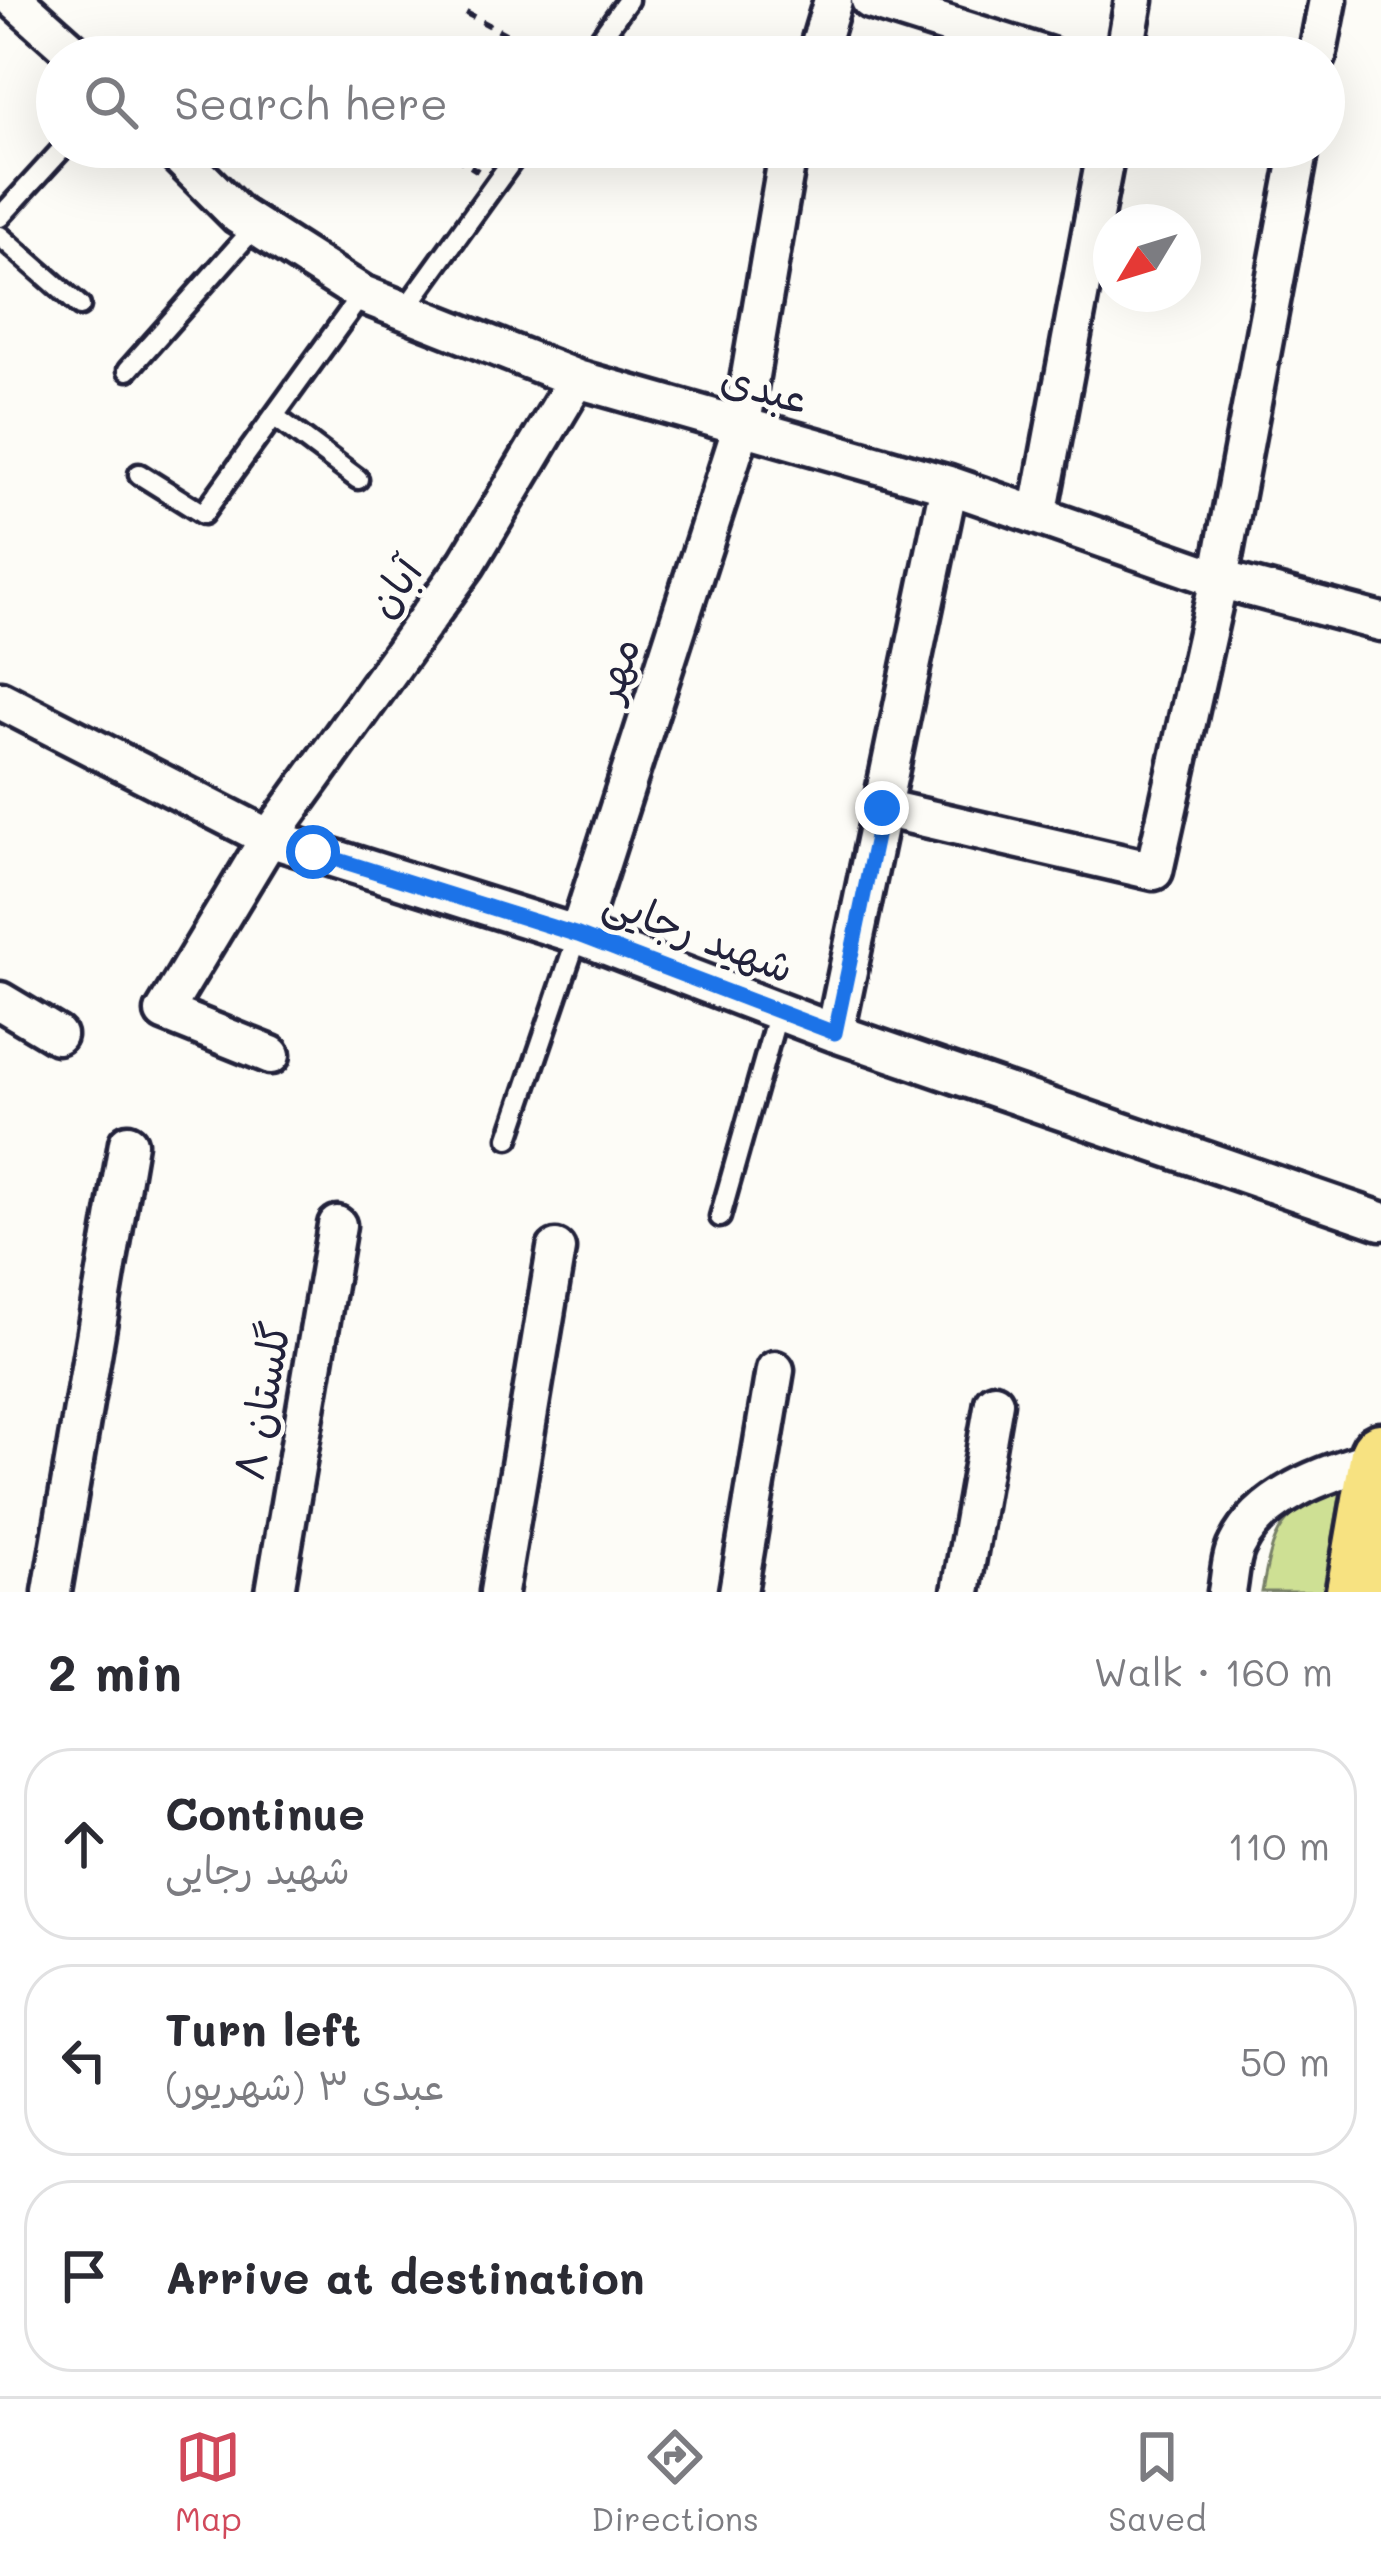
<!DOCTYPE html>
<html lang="en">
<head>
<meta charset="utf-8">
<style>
  :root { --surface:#fff; --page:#f7f7f7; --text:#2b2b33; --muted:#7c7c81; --line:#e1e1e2; --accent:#d1495b }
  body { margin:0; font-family:Mali,"Playpen Sans Arabic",sans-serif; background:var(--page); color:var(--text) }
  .compass { position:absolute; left:1093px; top:204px; width:108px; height:108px; border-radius:50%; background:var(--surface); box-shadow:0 12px 48px #0002; rotate:232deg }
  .stop { position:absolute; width:36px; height:36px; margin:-27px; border:9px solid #1a73e8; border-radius:50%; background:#fff }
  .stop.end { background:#1a73e8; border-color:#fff; box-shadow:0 3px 12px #0008 }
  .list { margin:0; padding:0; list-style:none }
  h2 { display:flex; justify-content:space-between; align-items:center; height:156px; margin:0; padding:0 48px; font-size:51px }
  h2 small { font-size:39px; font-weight:400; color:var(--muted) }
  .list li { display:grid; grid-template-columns:78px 1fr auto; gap:36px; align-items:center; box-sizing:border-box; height:192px; margin:0 24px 24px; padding:0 24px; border:3px solid var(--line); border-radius:48px }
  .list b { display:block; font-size:45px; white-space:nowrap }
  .list p { margin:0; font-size:39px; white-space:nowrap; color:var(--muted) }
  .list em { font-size:39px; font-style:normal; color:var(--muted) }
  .icon { flex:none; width:66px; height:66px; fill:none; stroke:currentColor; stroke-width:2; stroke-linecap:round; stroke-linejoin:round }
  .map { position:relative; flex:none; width:1381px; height:1592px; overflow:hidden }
  .search { position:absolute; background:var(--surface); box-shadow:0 12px 48px #0002; left:36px; right:36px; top:36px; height:132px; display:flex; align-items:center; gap:30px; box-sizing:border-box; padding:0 42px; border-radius:66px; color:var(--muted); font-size:45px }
  .sheet { height:804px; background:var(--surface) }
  nav { display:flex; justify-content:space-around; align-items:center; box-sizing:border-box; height:168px; border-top:3px solid var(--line); background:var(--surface); font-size:33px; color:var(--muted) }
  nav a { display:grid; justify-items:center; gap:6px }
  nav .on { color:var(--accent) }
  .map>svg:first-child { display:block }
</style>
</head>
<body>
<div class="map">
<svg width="1381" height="1592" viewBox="0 0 1381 1592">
  <rect width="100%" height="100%" fill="#fdfcf7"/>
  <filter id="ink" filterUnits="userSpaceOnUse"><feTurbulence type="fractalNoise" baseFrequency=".00833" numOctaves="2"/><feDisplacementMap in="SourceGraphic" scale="24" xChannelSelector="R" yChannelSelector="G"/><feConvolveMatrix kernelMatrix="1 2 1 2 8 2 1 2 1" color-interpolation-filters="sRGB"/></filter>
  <g filter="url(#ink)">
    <path fill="#cee094" stroke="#788168" stroke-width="3" d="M1341,1491L1323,1592H1262C1273,1532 1279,1510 1341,1491Z"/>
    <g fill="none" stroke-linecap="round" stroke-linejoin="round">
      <g stroke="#22223b" stroke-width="27">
        <path id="service" d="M587,57L628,0
          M0,217L64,147
          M0,236L80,306
          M404,311L522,147
          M128,370L256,226
          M274,416L358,479
          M139,474L203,514L362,294
          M509,1138L578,935
          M720,1217L778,1012"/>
      </g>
      <g stroke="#22223b" stroke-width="45">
        <path id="minor" d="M15,0L79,57
          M870,0L1050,57
          M816,57L833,0
          M1124,57L1134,0
          M1317,57L1328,0
          M170,147L238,215L362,294L577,379L949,485L1219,579L1381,622
          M1038,516L1107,147
          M0,700L269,838L578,935L835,1033L1381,1221
          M882,808L1154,871L1219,579L1300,147
          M578,935L741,429L789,147
          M0,1001L57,1035
          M835,1033L949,485
          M271,1055L164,1012L269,838L467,563L577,379
          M52,1592L128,1143
          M275,1592L337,1225
          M499,1592L556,1249
          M738,1592L775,1370
          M961,1592L994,1402
          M1227,1592C1230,1578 1230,1558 1237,1545C1263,1492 1330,1473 1380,1457"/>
      </g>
      <g stroke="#22223b" stroke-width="69">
        <path id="trunk" d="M1357,1592L1381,1454"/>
      </g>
      <path stroke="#22223b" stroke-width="6" stroke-dasharray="9 9" stroke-linecap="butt" d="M466,13L549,57
        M440,147L478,171"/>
      <use href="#service" stroke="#fdfcf7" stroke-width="18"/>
      <use href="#minor" stroke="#fdfcf7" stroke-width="36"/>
      <use href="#trunk" stroke="#f7e281" stroke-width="60"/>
    </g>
  </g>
  <g fill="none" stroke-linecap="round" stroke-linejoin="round" filter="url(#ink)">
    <path stroke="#1a73e8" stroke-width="15" d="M313,852L578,935L835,1033L882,808"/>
  </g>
  <g text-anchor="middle" stroke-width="9" stroke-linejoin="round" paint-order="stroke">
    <g font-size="42" fill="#22223b" stroke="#fdfcf7">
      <text transform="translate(765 388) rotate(16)" y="15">عبدی</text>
      <text transform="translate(394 587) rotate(-54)" y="15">آبان</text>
      <text transform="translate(616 669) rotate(-72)" y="15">مهر</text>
      <text transform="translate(699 934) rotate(21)" y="15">شهید رجایی</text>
      <text transform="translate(262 1401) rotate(-80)" y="15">گلستان ۸</text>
    </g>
  </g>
</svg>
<svg class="compass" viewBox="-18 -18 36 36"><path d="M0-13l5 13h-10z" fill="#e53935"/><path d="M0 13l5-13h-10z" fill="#7c7c81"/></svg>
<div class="stop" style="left:313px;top:852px"></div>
<div class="stop end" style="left:882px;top:808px"></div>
<div class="search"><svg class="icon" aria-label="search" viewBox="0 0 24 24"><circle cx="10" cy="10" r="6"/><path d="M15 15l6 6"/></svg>Search here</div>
</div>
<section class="sheet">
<h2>2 min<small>Walk · 160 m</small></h2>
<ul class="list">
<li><svg class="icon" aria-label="ahead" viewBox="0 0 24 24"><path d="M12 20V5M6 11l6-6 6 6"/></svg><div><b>Continue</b><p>شهید رجایی</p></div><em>110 m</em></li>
<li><svg class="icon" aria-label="left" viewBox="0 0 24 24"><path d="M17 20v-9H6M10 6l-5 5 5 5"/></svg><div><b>Turn left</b><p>عبدی ۳ (شهریور)</p></div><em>50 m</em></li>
<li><svg class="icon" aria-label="arrive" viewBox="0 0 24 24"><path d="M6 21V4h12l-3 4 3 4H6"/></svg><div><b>Arrive at destination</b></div></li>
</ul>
</section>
<nav>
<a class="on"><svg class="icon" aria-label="map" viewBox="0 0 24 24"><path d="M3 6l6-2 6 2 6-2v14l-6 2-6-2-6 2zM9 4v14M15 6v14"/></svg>Map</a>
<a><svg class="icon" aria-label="directions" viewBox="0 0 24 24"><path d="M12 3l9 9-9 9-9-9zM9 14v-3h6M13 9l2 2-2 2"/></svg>Directions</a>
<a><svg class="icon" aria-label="saved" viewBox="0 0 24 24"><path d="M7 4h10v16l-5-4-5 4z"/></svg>Saved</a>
</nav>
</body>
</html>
